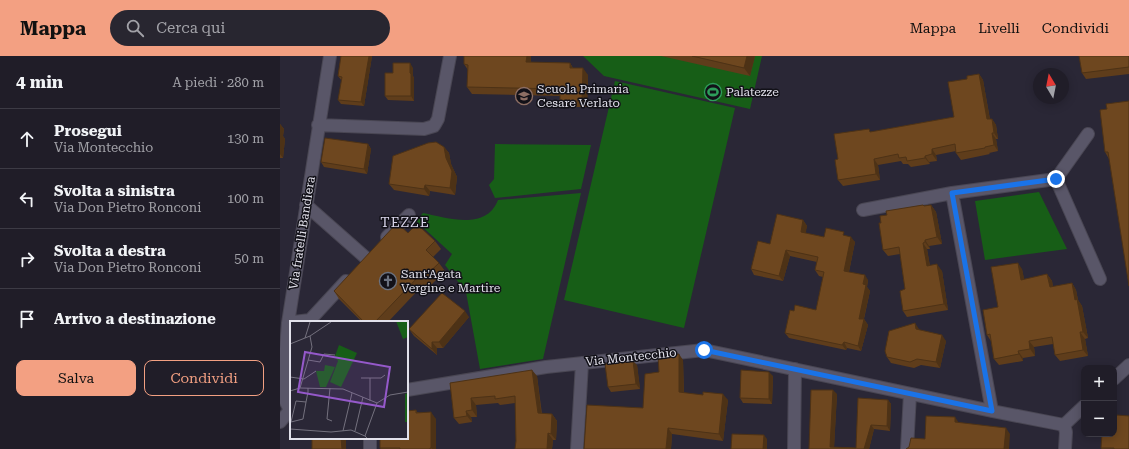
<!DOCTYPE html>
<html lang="it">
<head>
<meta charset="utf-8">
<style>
  :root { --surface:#201d28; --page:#282630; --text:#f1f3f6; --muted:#a2a2a8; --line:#3d3b45; --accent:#f3a082 }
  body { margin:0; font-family:"Roboto Serif",serif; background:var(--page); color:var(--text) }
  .controls { position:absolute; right:12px; bottom:12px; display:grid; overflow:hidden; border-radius:8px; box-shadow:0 2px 10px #0003 }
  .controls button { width:36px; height:36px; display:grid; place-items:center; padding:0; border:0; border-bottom:1px solid var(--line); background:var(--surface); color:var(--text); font:20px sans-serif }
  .compass { position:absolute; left:753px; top:12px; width:36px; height:36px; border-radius:50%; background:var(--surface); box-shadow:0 2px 10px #0003; rotate:350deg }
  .stop { position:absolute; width:12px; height:12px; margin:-9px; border:3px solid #1a73e8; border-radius:50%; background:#fff }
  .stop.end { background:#1a73e8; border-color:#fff; box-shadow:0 1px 4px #0008 }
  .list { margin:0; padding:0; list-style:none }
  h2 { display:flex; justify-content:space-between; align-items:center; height:52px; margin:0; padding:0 16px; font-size:17px }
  h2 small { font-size:13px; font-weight:400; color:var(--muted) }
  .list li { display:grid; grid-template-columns:26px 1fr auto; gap:12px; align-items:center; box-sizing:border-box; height:60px; padding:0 16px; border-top:1px solid var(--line) }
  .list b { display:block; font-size:15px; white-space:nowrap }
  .list p { margin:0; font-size:13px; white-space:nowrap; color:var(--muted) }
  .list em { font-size:13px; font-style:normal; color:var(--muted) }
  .actions { display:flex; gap:8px; padding:12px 16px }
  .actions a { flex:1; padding:9px 0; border:1px solid var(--accent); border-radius:8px; text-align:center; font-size:14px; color:var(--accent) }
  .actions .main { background:var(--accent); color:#111 }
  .icon { flex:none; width:22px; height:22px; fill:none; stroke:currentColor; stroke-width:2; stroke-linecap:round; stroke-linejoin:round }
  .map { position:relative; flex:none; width:849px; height:393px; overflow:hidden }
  header { display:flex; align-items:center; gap:24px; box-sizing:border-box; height:56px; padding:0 20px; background:var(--accent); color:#111 }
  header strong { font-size:19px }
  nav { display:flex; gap:22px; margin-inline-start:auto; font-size:14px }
  .search { width:280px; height:36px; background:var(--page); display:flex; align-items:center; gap:10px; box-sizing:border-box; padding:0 14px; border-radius:22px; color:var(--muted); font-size:15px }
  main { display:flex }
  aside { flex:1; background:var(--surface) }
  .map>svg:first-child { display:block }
</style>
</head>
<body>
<header>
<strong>Mappa</strong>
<div class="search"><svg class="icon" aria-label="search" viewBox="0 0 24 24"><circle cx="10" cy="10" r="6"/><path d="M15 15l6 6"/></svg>Cerca qui</div>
<nav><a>Mappa</a><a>Livelli</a><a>Condividi</a></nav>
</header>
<main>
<aside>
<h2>4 min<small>A piedi · 280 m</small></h2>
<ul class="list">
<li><svg class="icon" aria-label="ahead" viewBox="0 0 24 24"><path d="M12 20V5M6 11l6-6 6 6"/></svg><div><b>Prosegui</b><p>Via Montecchio</p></div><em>130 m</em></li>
<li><svg class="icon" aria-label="left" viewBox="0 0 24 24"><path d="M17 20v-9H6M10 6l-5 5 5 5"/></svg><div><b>Svolta a sinistra</b><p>Via Don Pietro Ronconi</p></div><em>100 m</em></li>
<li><svg class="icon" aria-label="right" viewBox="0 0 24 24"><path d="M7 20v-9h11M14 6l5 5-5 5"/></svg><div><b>Svolta a destra</b><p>Via Don Pietro Ronconi</p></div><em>50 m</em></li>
<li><svg class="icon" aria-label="arrive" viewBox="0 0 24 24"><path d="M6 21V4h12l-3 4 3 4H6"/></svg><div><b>Arrivo a destinazione</b></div></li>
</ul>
<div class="actions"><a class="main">Salva</a><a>Condividi</a></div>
</aside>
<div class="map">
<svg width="849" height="393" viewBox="0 0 849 393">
  <rect width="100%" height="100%" fill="#2a2736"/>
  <path fill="#175e17" d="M303,0H482L470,53L324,20Z
    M335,25L455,52L404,272L284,244Z
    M215,88L311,89L301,133L215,142L209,129L214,123Z
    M759,136L787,193L705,204L695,145Z
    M301,137L263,303L200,313L186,236L165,209L172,198L136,165L143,157C168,162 206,175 218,144Z"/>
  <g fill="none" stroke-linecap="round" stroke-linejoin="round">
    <g stroke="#494653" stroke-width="14">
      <path id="minor" d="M38,69L144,73L154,70L158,63L170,0
        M776,123L820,223
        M672,137L776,123L808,78
        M26,149L86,202
        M583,154L672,137L712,355
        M107,181L129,159
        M14,266L30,264L66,225
        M834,323L849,309
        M127,334L266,311L424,294L712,355L784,369
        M10,354L4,342L3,331L8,267L50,0
        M0,366L10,354
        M784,369L804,350
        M784,369L786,376L785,393
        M90,382V393
        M297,393L302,307
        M514,393L515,313
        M627,393L630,338"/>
    </g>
    <use href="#minor" stroke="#595668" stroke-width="12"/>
  </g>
  <path fill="#5f3d1b" d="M61,0H92L84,50L61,48L58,44L62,25L58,20Z
    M381,0H475L470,20Z
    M849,0V18L806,23L802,17Z
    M251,1V6L290,7L293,12L308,19L307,51H285L280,45V40L192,38L187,31L188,14L184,8Z
    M133,12V20L134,22V45L108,44L105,40L113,17Z
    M699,18L703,24L710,63H712L716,69L718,83H716L718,95L709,97L710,98L681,104L676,97V95L656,99L657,105L649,106L650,108L631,111L628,108H623L621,105L598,109L600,124L563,130L558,124L591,76L674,61L687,23Z
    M827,53L829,103L825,96Z
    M0,68L4,73L3,80L5,83L3,102H0Z
    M88,88L91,93L87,118L44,111L41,106Z
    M164,91L169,97L171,108L177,121L175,139L150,135L149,140L114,134L109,128Z
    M643,149L644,150L651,149L656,156L662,188L649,190L650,193H647L650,210L662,215L668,254L627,261L623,255L625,233L620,198L608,200L603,194L601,167L607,159Z
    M523,164L527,170L525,177L544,181L566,180L575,186L569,216L588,224L587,231L590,235L584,263L588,269L581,295L567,292L566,294L509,282L505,277L514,255L536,254L543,221L539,220L535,214L537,206L510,200L503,225L474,219L471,213L490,188Z
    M128,177L155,185L161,193L153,201L159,207L165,215L147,233L143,229L108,266H82L59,243L54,235Z
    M742,213L744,224L767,218L772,225L773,231L792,227L796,234L798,244L802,250L808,282L805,283L808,300L780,305L775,299L773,288L754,291L755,300L743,302V305L719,309L714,303L711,285L707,279L718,251Z
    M189,261L163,292H157V299L134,280L129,273Z
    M639,273V274L666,285L660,312L641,309L634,312L611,307L607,301Z
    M403,304L404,337L448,344L443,385L392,378L391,393H304L363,352L379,316Z
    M357,309L360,333L331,336L328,331Z
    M257,320L262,358H272L277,365L276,384H273L272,393H235L236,385L235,347L220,349L218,347L196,349L197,361H191L192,366L179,368L174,362L170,327Z
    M493,320L492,348L463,347L460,342Z
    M557,338L554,391L576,392L578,342L608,344L611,348L610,375L594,373L589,393H529Z
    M136,354L137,356L156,363V393H101L100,392Z
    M821,392L849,393H822Z"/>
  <path fill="#4d3216" d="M89,0H92L84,50L81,46Z
    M247,0H251V13L246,6Z
    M467,0H475L470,20L464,12Z
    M130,7L133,12V20L134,22V45L131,40L130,17Z
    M290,7L294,14L290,12Z
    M303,12L308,19L307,51L302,45Z
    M699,18L703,24L711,70L707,63Z
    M712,63L716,69L718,83L714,77Z
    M0,68L4,73L3,80L5,83L3,102L0,98Z
    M712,77L716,83L718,95L714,89Z
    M88,88L91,93L87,118L84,113Z
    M164,91L169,97L171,108L177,121L175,139L170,132L166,102Z
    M652,93L656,99L657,105L652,98Z
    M645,100L649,106L650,108L645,102Z
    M594,103L598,109L600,124L596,118Z
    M145,129L150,135L149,140L144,133Z
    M651,149L656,156L662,188L657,181Z
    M523,164L527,170L525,182L521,176Z
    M571,181L575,186L568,220L564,215Z
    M645,184L649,190L650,193L645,186Z
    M643,187L647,193L651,217L647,210Z
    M506,194L510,200L503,225L499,220Z
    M738,207L742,213L746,231L741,224Z
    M657,208L662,215L668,254L664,248Z
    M767,218L772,225L774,238L770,231Z
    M585,219L588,224L587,231L590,235L583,266L584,263L588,269L581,295L578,290L579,263L583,228Z
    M792,227L796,234L798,244L802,250L808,282L803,276L795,244Z
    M185,255L189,261L163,292L159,286Z
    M635,267L639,273L640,279L636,273Z
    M800,276L805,283L808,300L803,294Z
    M662,279L666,285L660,312L656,306Z
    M749,285L754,291L755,300L750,293Z
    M152,286L157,292V299L152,293Z
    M564,286L567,292L566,294L562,289Z
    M738,295L743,302V305L739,298Z
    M399,298L403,304L404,343L399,336Z
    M353,305L357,309L360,333L356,328Z
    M252,314L257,320L262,364L258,357Z
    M489,316L493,320L492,348L489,343Z
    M553,334L557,338L554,393L550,391Z
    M443,338L448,344L443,385L439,378Z
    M191,342L196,349L197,361L192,354Z
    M608,344L611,348L610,375L607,370Z
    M186,355L191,361L192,366L187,360Z
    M151,356L156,363V393H152L151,392Z
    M272,358L277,365L276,384L271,378Z
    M675,361L679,367L675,366Z
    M591,369L594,373L589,393H584Z
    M388,372L392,378L391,393H386Z
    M726,372L730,378L729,393H724Z
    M268,377L273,384L272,393H267Z
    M484,379L487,383V393H483Z
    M61,382H66V393H62Z"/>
  <path fill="#6e471f" stroke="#4d3216" d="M61,0H89L81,46L58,44L62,21L58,20Z
    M184,0H247L246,6L290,7V12H303L302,45H280V33L187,31L188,9L184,8Z
    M412,0H467L464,12Z
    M799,0H849V11L802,17Z
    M113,7H130V17L131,18V40H105V17H113Z
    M699,18L707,63H712L714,77H712L714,89L705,91V92L676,97L675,88L652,93V98L645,100V102L627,105L626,101L619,102L618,98L594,103L596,118L558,124L555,104L558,103L554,78L589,73L590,76L674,61L668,26L687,23V20Z
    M849,45V230L828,96H825L820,54L827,53L826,48Z
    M45,82L88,88L84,113L41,106Z
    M156,86L164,91L166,102L172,115L170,132L145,129L144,133L109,128L113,100L148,87Z
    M643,149L644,150L651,149L657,181L645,184V186L643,187L647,210L657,208L664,248L623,255L620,235L625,233L619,191L603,194L599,167H601L600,160L607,159L606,155Z
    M497,158L523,164L521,176L544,181L546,172L564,176L563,179L571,181L564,215L585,219L583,228L586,229L579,263H584L578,290L564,286L562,289L505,277L510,254L514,255L515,249L536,254L544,216L535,214L538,201L506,194L499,220L471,213L478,185L490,188Z
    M117,167L128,177L137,168L155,185L146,194L159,207L141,224L138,221L95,266H84L54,235Z
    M738,207L741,224L767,218L770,231L792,227L795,244L797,243L803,276H800L803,294L775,299L772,281L749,285L750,293L738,295L739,298L714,303L710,278L707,279L703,254L718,251L711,211Z
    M162,237L185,255L159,286H152V293L129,273Z
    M635,267L636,273L662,279L656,306L637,303L630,306L607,301L605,295L609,275Z
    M399,298V336L423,339V336L443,338L439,378L388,372L386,393H304L307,349L363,352L365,318L379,316L378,300Z
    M353,305L356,328L328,331L325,308Z
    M252,314L258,357L272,358L271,378L268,377L267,393H235L236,385L235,340L215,343V340L191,342L192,354L186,355L187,360L174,362L170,327Z
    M461,314L489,316V343L460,342Z
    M531,334H553L550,391L576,392L578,342L608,344L607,370L591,369L584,393H586H529Z
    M136,354V357L151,356V392H150V393H120V392H100V382H127V355Z
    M837,359L849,360V393H834V392H821L822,378H834V361H836Z
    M646,360L675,361V366L726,372L724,393H626L629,391L631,382L645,383Z
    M452,378L484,379L483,393H451Z
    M32,382H61L62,393H32Z"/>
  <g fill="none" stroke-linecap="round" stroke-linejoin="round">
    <path stroke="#1a73e8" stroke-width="5" d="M424,294L712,355L672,137L776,123"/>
  </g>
  <defs>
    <g id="stadium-ring" transform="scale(0.9)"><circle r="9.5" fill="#121118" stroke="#2e9e5b" stroke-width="1.5"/><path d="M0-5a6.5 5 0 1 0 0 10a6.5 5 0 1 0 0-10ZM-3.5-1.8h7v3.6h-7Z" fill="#2e9e5b"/></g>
    <g id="school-ring" transform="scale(0.9)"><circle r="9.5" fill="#121118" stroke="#8d6e63" stroke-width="1.5"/><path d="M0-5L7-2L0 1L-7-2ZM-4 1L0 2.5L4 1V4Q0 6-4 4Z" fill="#8d6e63"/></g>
    <g id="church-ring" transform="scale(0.9)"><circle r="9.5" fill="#121118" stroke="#6b7280" stroke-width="1.5"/><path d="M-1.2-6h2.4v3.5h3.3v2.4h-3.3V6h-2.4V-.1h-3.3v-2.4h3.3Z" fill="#6b7280"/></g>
  </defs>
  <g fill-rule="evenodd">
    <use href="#stadium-ring" x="433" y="36"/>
    <use href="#school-ring" x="244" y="40"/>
    <use href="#church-ring" x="108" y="225"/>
  </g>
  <g text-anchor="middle" stroke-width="3" stroke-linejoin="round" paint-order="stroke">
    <g font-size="12" fill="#e2e1eb" stroke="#121118" text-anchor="start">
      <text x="257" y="37">Scuola Primaria<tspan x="257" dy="14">Cesare Verlato</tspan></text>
      <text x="446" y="40">Palatezze</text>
      <text x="121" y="222">Sant'Agata<tspan x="121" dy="14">Vergine e Martire</tspan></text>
    </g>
    <g font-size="12" fill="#e2e1eb" stroke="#121118">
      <text transform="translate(22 177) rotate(-81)" y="4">Via fratelli Bandiera</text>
      <text transform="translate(351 301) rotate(-6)" y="4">Via Montecchio</text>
    </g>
    <g font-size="14" letter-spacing="1" fill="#d7d3e8" stroke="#121118">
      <text x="125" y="171">TEZZE</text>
    </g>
  </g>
  <g transform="translate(10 265)">
    <rect width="118" height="118" fill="#2a2736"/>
    <path d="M106,0H118V16L113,18ZM49,24L67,32L51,66L40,61L48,40L45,35ZM35,44L45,46L36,66H30L26,50H34ZM118,72V101H115V73Z" fill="#175e17"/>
    <path fill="none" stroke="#74717e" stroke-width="1" d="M15,17L20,1L19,0M0,23L20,15L41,1M18,39L30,41L34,33L45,34M0,56L14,58L26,50M71,57H80V80M80,57H91L95,54M10,67L22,26L20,15M40,67L37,98L42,100M0,70L10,67L53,68L87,82M16,81L6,80L1,101L13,98L16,81L18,71V67M87,82L100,74L118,71M0,108L41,111L61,109L75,115M53,110L62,72M65,110L73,76M78,118L75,115L87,82"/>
    <path fill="#9559ca" fill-opacity="0.15" stroke="#9559ca" stroke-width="2" d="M15,31L100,46L94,86L8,71Z"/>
    <rect width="118" height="118" fill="none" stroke="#e2e1eb" stroke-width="2"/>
  </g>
</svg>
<div class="controls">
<button>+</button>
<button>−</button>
</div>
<svg class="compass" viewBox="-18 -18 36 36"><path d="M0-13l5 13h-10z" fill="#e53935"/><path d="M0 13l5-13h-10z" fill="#a2a2a8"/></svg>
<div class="stop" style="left:424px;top:294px"></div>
<div class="stop end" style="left:776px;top:123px"></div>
</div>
</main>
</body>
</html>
